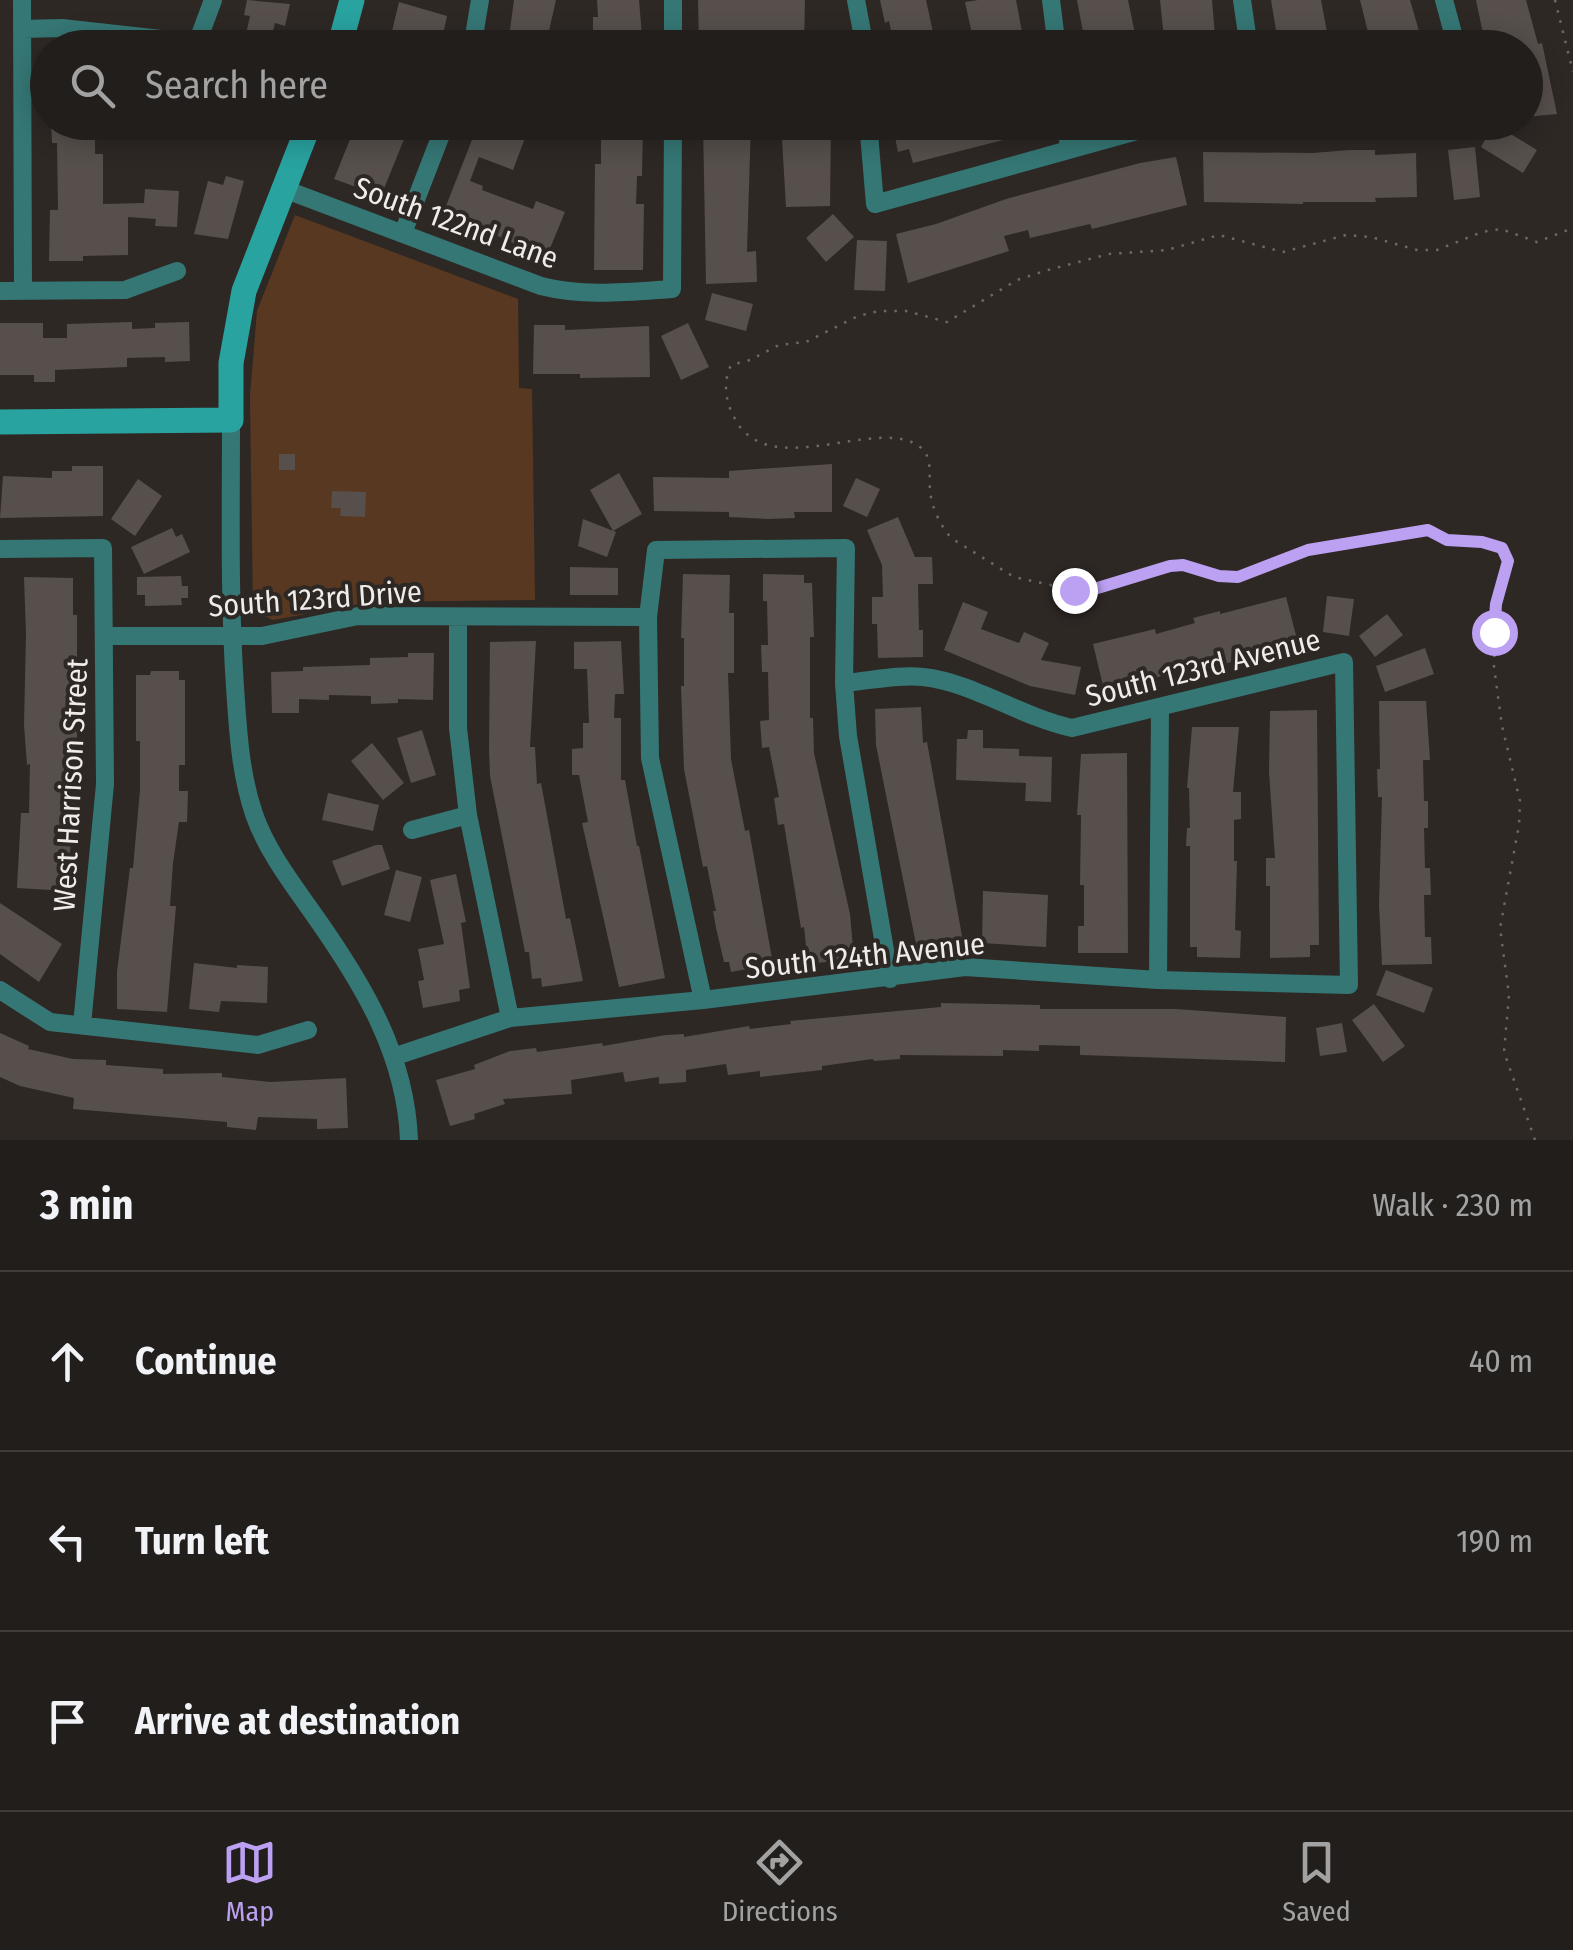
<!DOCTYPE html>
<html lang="en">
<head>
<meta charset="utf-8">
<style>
  :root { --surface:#221e1c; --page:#2a2725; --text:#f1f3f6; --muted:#a2a2a3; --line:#3f3c3b; --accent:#bca0f2 }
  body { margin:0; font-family:"Fira Sans Condensed",sans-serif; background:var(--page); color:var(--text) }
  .stop { position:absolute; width:30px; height:30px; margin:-22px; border:8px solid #bca0f2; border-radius:50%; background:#fff }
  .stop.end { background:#bca0f2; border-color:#fff; box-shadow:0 2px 10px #0008 }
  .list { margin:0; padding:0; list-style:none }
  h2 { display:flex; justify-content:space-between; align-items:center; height:130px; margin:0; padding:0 40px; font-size:42px }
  h2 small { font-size:32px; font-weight:400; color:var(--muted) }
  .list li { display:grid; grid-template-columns:65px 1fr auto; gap:30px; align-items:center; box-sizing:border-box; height:180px; padding:0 40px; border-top:2px solid var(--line) }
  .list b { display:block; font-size:38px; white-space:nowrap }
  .list em { font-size:32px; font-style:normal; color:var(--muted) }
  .icon { flex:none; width:55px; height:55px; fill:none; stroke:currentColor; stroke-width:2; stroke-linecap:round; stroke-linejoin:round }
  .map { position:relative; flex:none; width:1573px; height:1140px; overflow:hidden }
  .search { position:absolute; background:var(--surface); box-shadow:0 5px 25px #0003; left:30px; right:30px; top:30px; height:110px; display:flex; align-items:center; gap:25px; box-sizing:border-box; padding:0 35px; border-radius:55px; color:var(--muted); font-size:38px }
  .sheet { height:670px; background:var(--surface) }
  nav { display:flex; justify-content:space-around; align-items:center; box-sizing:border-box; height:140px; border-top:2px solid var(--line); background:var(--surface); font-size:28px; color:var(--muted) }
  nav a { display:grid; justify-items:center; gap:5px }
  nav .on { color:var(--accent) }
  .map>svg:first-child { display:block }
</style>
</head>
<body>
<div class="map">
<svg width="1573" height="1140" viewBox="0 0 1573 1140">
  <rect width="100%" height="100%" fill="#2e2825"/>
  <path fill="#593821" d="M295,215L518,299L519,388L532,389L535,600L370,602L273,620L253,610L250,396L257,311Z"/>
  <path fill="#564f4b" d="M247,0L290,4L285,26L275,23L269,48H243L250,16L244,15Z
    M514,0H556L545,48L508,44Z
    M597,0H639L643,48H593V17H598Z
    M698,0H805L804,45H699Z
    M880,0H926L933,32L893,40L889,21L885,23Z
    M978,0H1016L1025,48H975L965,2Z
    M1077,0H1128L1138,48H1086Z
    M1160,0H1212L1216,48H1165Z
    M1271,0H1321L1330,48H1279Z
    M1360,0H1410L1421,38L1392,48H1372Z
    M1476,0H1526L1538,44L1542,43L1557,114L1526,117V48H1486Z
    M399,2L447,16L440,48H388Z
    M51,122L95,124V154H103V204L144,203L145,189L179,191L177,227L155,226L156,219L128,217V255L83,256V261H49L50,210H58L57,143H52Z
    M357,122H411L381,196L334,179Z
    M479,122H531L513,170L479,157L470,181L483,186L482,190L533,209L536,201L565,212L546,258L444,211Z
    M601,122H643L642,176H637L636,204H644L643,270H594L595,164H601Z
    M703,122H751L747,252L756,251L757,282L706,284Z
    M781,122H831L830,206L786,207Z
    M892,122H1054V127L913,163L909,149L898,152Z
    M1494,124L1537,150L1523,173L1481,147Z
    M1475,147L1480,197L1454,200L1448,150Z
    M1349,150H1375V155L1416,153L1417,197L1375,198L1376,202H1303V204L1204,202L1203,152L1313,153Z
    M1176,157L1187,205L1092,229L1090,224L1030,238L1028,230L1004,236L1009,251L908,283L896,234L936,224L1006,199L1140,163Z
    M226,176L244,181L228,239L194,234L208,181L223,185Z
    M833,214L854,237L826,262L806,238Z
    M857,240L887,241L885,291L854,290Z
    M712,293L753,304L746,331L705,320Z
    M132,322V329L155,328V323L189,322L190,361L165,362V357L127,358V367L55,370V382H34V375H0V323H43V338H67V324Z
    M688,323L709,367L681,380L661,336Z
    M534,325H565V330L649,326L650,377L580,378V374H533Z
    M279,454H295V470H279Z
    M832,464V512H794L795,518L768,519L729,517V512L654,511L653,477L729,478V471Z
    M72,466H103V516L0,518L3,476L52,478V471H72Z
    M619,473L642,514L613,531L590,490Z
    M856,478L880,489L867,517L843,506Z
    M138,479L162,496L135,536L111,519Z
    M332,491L366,492L365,517L340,516L341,508H331Z
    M898,517L915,557H932L933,584H918L919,630H923V657L878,658L877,624H872V597H883L882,565L867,530Z
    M583,519L616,532L607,557L578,546Z
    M172,528L176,537L182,534L190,552L144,574L131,547Z
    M570,567L618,568V595H570Z
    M683,574L730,575L729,613H734V673H728L731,759L745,831L749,830L773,964L731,972L729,962H724L716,928L713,911H716L707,866L703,867L684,769L681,686H684V638H681Z
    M763,574L804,575V583H812L814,637H810V718H813L814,753L850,914L854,959L808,964L804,927L801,928L784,824L778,825L774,798L779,797L769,747L762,748L760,721L769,720L768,672H762L761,645H768L767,601H763Z
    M181,576L182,586H188V598H181L182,605L145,606V595H137V577Z
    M24,577L73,578V615H77V764L67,891L17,888L21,813H29L30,764L27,765L24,725L26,634Z
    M1327,596L1354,599L1349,636L1323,632Z
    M1286,597L1298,643L1182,676L1180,670L1105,694L1093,644L1155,629L1156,634L1195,623L1193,618L1220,611V614Z
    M963,602L988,612L981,629L1019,643L1024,632L1049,643L1041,660L1081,667L1075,695L1030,686L944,650Z
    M1387,614L1403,635L1375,657L1359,636Z
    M536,641L530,747H535L537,784L541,783L566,919L570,918L583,981L542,987L541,978L532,979L529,952H525L490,776L489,749L490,642Z
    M621,641L624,694H615L614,718H621V780H625L637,846H639L665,978L619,987L582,823L588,822L579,775H572V749L583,748V723H589L587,669H574V642Z
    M1425,648L1434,674L1385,692L1376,666Z
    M408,653H434L433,700L398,699V703L371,704V696L329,695V700L299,699V713H272L271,672L303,671V667L370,665V658L408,657Z
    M151,671H179V680H185V765H179V791H188L187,822H179L173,863L170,906H176L167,1012L117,1009V972L130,868H133L140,790V741H136V675H150Z
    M1379,701H1426L1430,760H1423L1424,801H1428V828H1424L1425,868H1430L1431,895H1424L1425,937H1431L1432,964L1382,965L1379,905L1382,797H1378L1377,769H1380Z
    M921,707L923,743L927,742L964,947L918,954L876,745L875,709Z
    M1317,710L1319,945H1310V957L1270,958V886H1266V858H1275L1269,772L1270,711Z
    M1192,727H1239L1233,792H1241V819L1234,820V861H1237L1235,930L1241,931L1240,958L1197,957V947H1190V846H1186L1187,828H1190L1189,788H1187Z
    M422,730L436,775L411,783L397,738Z
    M968,730H983V748L1019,749V756L1052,757L1051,802L1025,801L1026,783L956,780L957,739H967Z
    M372,743L404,783L383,800L351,761Z
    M1127,753L1128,953H1078V926H1084V885H1080L1081,815H1077L1081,754Z
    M328,793L379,805L373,831L322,820Z
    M376,845H382L390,869L342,886L332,861Z
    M396,870L422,877L410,922L384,915Z
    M456,874L466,922L461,923L470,988L459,990L460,1001L423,1008L418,981L424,980L418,949L444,944L430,880Z
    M983,891L1048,895L1046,947L982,943Z
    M0,903L62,944L39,982L0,954Z
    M194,963L237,968V965L268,967L267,1003L221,1001L219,1012L189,1009Z
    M1386,970L1433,988L1424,1013L1376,995Z
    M941,1003L1040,1005V1009H1176L1286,1017L1285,1062L1080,1055V1046L1039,1045V1051L1003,1050V1056L900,1055V1059L874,1061L873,1059L822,1066V1070L760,1077V1071L728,1075L726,1064L686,1070V1082L659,1084V1077L625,1082L623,1072L571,1080L572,1094L503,1099L505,1104L474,1114L475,1119L450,1126L436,1080L475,1069L474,1065L510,1051L536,1048L537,1052L602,1043L603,1046L666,1035L684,1034V1037L749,1026L750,1029L791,1024L790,1021L941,1007Z
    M1374,1004L1405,1046L1383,1062L1352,1020Z
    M1342,1023L1347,1052L1320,1056L1316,1028Z
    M0,1033L29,1046L28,1049L73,1059L106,1060V1065L163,1069V1074L222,1073V1077L270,1082L346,1078L348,1128L317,1129V1119L258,1117L256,1130L227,1127V1122L73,1109L74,1098L20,1086L0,1077Z"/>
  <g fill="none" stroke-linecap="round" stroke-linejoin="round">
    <path stroke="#6e6865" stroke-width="2.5" stroke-dasharray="2.5 8" stroke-linecap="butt" d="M1555,0L1573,72
      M1535,1140L1504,1052L1509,995L1500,928L1519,825L1520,801L1502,726L1494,667L1496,604L1508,561L1501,548L1483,542L1447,540L1428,530L1308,550L1239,577L1219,576L1183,565L1170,566L1091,589L1074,590L1014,577L951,538C941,526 934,512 931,497C927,480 935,458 920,447C878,414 767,485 734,417C725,400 723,382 731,365L750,360L779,345L806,342L858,316L879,311H906L947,322L1017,280L1048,270L1109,254L1167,250L1219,235L1283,252L1346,235L1371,237L1417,250H1437L1482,232L1501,229L1537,242L1573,228"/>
    <path stroke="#357775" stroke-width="18" d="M22,0L23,291
      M856,0L865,48
      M1051,0L1057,48
      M1242,0L1249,48
      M1444,0L1457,48
      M22,29L62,28L197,43L213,0
      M472,48L480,0
      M673,48V0
      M868,122L875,204L1169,122
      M1066,122L1069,148
      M284,189L541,286C584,297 628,292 672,289L673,122
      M403,233L446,122
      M0,291L125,290L177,271
      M231,420C231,509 229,598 235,687C238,730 240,773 254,814C267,852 294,886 317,919C364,986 406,1056 409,1140
      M0,549L103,548L105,784L82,1025
      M458,617V728L468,815L510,1018
      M106,636H262L358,616L648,617
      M412,830L468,815
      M1158,980L1160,709
      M0,990L50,1022L258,1045L308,1030
      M703,1000L650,758L648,617L656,550L846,548L844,683L848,736L890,979
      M393,1057L510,1018L703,1000L965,967L1158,980L1349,985L1344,662L1072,728C1021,717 972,682 923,677C898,674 870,681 844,683"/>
    <path stroke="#29a3a0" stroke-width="25" d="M339,48L352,0
      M0,422L231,420V363L244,291L310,122"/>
  </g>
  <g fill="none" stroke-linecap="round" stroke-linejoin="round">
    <path stroke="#bca0f2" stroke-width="12" d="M1074,590H1091L1170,566L1183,565L1219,576L1238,577L1308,550L1428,530L1447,540L1482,542L1502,548L1508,561L1496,604L1494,632"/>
  </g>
  <g text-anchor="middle" stroke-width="8" stroke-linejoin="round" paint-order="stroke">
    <g font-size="30" fill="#f0ece9" stroke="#2e2825">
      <text transform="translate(456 223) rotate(20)" y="10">South 122nd Lane</text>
      <text transform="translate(315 599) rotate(-4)" y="10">South 123rd Drive</text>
      <text transform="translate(1203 668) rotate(-14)" y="10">South 123rd Avenue</text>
      <text transform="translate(71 785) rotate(-87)" y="10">West Harrison Street</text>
      <text transform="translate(865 956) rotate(-6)" y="10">South 124th Avenue</text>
    </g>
  </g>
</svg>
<div class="stop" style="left:1494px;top:632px"></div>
<div class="stop end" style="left:1074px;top:590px"></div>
<div class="search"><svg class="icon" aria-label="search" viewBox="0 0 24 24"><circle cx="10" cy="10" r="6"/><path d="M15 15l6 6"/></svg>Search here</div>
</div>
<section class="sheet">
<h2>3 min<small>Walk · 230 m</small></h2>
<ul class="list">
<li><svg class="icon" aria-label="ahead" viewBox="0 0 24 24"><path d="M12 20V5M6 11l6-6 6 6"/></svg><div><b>Continue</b></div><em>40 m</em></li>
<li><svg class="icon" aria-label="left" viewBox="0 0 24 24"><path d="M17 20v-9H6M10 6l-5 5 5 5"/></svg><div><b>Turn left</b></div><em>190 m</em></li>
<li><svg class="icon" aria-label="arrive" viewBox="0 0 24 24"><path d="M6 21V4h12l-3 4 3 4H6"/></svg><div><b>Arrive at destination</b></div></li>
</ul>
</section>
<nav>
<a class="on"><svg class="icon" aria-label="map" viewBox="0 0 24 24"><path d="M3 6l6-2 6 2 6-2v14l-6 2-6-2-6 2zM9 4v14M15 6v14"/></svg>Map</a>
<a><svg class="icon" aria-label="directions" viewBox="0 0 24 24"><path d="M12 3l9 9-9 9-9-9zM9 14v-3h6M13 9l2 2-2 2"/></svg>Directions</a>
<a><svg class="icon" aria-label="saved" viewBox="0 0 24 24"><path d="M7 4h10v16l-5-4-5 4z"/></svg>Saved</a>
</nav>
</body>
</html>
